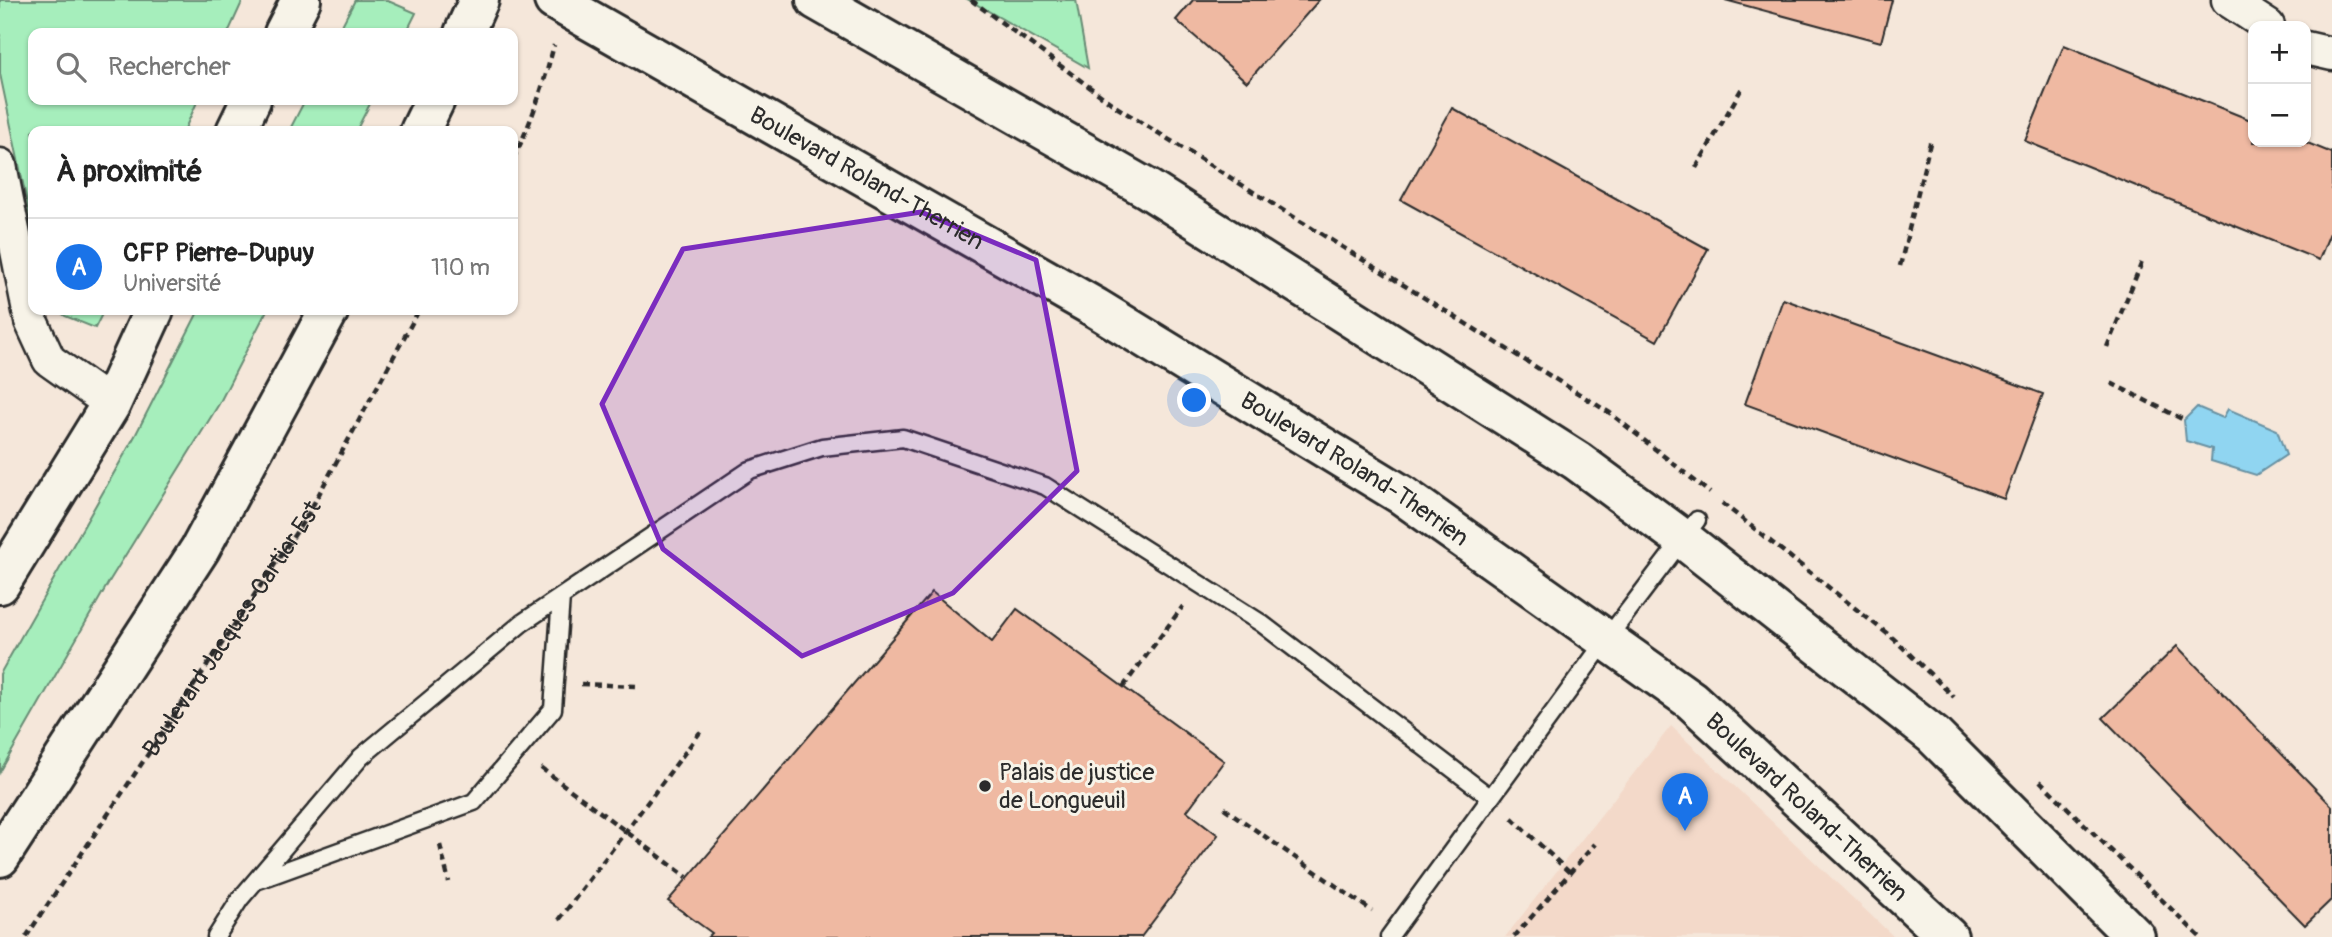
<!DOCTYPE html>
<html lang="fr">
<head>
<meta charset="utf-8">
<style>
  :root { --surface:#fff; --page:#f2f2f2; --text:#222; --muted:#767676; --line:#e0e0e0; --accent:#1a73e8 }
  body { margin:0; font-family:Pangolin,sans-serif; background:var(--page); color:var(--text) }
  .controls { position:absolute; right:21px; top:21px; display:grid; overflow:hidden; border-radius:14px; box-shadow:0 2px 5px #0004 }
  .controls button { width:63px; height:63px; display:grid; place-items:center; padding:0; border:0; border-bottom:2px solid var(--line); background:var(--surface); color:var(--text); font:35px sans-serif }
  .you { position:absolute; left:1195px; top:401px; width:24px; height:24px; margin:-18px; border:5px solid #fff; border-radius:50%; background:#1a73e8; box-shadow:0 0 0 10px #1a73e833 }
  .badge { display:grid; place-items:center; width:46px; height:46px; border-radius:50%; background:var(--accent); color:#fff; font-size:23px; font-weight:700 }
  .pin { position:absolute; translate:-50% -58px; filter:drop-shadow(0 2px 4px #0008) }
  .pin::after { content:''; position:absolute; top:37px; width:24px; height:21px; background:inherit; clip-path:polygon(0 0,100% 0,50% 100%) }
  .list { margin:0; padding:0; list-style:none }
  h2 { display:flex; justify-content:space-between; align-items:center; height:91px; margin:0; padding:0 28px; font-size:30px }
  h2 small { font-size:23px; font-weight:400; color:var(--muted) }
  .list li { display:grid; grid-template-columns:46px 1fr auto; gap:21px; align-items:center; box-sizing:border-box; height:98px; padding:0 28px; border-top:2px solid var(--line) }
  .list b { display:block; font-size:26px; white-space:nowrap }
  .list p { margin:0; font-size:23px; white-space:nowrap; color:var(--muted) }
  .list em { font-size:23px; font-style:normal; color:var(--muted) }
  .icon { flex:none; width:38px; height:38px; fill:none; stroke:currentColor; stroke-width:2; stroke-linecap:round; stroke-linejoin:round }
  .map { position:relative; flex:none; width:2332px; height:937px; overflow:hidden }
  .search { position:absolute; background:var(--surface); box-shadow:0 2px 5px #0004; left:28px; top:28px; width:490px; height:77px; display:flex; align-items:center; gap:18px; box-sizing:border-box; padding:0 24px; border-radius:14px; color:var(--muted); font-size:26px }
  .panel { position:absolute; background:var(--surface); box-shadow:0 2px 5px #0004; left:28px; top:126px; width:490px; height:189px; border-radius:14px }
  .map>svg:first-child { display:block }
</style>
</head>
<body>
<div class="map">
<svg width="2332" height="937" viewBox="0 0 2332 937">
  <rect width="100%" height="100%" fill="#f5e7da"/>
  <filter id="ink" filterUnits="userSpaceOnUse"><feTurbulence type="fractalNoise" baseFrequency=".0143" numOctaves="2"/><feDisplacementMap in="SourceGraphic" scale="14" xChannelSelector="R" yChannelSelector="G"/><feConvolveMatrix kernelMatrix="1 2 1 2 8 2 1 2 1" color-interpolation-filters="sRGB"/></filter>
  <g filter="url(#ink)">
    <path fill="#f3d9c9" d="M1671,726L1894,937H1505Z"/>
    <path fill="#a6eebc" stroke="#688c74" stroke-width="2" d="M0,0H243L228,33H33V100H198L184,131H33V231L0,74Z
      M355,0H386L416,13L406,33H338Z
      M969,0H1076L1088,68Z
      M305,100H372L356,131H289Z
      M58,310H104L95,328L65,316Z
      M199,310H267L219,404L110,580L0,772V674L136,434Z"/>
    <path fill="#90d5f1" stroke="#6891a2" stroke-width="2" d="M2197,407L2223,418L2228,409L2277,430L2286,455L2256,475L2211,461L2212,449L2186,441L2184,420Z"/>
    <path fill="#efb9a2" stroke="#2b2b2b" stroke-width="2" d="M1193,0H1319L1247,82L1176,20Z
      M1725,0H1892L1881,42Z
      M2064,45L2253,121V142H2305L2332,153V228L2319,260L2025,141Z
      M1452,108L1708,249L1657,341L1401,200Z
      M1783,299L2043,394L2004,499L1745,404Z
      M932,592L992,642L1017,609L1224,761L1187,811L1218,835L1141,937H708L712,933L668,901Z
      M2177,646L2332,806V899L2305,925L2103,718Z"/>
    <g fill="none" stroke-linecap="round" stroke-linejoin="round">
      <g stroke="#2b2b2b" stroke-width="21">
        <path id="service" d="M256,881L474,802L553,709L561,597
          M216,937L240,899L361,757L522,623L750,470L822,447L903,438L1045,486L1261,623L1491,798
          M1389,937L1606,640L1697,520"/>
      </g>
      <g stroke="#2b2b2b" stroke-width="37">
        <path id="minor" d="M2228,0L2268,26
          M2306,48L2332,54
          M0,165L31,321L49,360L111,404"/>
      </g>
      <g stroke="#2b2b2b" stroke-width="44">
        <g id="secondary">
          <path id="s2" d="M554,0L1096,308L1402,495L1691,700L1948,937"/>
          <path d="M816,0L1148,189L1577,461L1683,539L1933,735L2135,937"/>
          <path d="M284,33L301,0"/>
          <path d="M464,33L479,0"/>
          <path d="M236,131L251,100"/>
          <path d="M420,131L435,100"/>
          <path d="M0,584L111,404L154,310"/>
          <path d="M0,857L200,549L329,310"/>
        </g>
      </g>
      <g stroke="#2b2b2b" stroke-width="4.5" stroke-dasharray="7 5" stroke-linecap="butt">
        <path d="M971,0L1118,108L1610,413L1710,493"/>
        <path d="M513,159C531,124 544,84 554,45"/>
        <path d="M1696,168L1742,88"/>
        <path d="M1900,266L1931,139"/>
        <path d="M2107,347L2142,262"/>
        <path d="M2111,383L2184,420"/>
        <path d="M1722,503L1894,639L1954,697"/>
        <path d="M581,684L636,686"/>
        <path d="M1123,687L1183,606"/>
        <path d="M541,768L687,877"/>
        <path d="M2040,781L2200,937"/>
        <path d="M1224,808L1372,911"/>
        <path d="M1512,818L1570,873"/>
        <path d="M440,845L449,882"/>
        <path d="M559,920L701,731"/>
        <path id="s1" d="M26,937L307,516L419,310"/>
        <path d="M1514,937L1595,844"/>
      </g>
      <use href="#service" stroke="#f7f3e8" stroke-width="16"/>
      <use href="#minor" stroke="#f7f3e8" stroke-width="32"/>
      <use href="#secondary" stroke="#f7f3e8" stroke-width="38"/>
    </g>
  </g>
  <path fill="#7b2cbf" fill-opacity="0.2" stroke="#7b2cbf" stroke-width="5" stroke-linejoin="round" d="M921,212L1036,260L1077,471L953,593L802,656L663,549L602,404L683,249Z"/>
  <circle fill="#2b2b2b" stroke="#f7f3e8" stroke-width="2.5" cx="985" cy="786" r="7"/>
  <g text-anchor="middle" stroke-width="6" stroke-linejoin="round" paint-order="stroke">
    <g font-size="24" fill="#2b2b2b" stroke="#f7f3e8">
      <text dy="8" stroke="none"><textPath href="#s2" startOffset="360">Boulevard Roland-Therrien</textPath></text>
      <text dy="8" stroke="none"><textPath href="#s2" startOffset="928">Boulevard Roland-Therrien</textPath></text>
      <text dy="8" stroke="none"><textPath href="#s1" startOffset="371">Boulevard Jacques-Cartier Est</textPath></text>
      <text dy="8" stroke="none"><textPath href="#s2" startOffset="1494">Boulevard Roland-Therrien</textPath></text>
    </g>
    <g font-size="24" fill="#2b2b2b" stroke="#f7f3e8" text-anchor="start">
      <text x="999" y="780">Palais de justice<tspan x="999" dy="28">de Longueuil</tspan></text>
    </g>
  </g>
</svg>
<div class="controls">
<button>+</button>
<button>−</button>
</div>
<div class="you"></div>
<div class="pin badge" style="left:1685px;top:831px">A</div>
<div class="search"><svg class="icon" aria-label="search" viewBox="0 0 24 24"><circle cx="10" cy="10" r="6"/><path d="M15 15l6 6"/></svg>Rechercher</div>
<section class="panel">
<h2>À proximité<small></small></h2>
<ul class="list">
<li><span class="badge">A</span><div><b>CFP Pierre-Dupuy</b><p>Université</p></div><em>110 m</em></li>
</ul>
</section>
</div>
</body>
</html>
